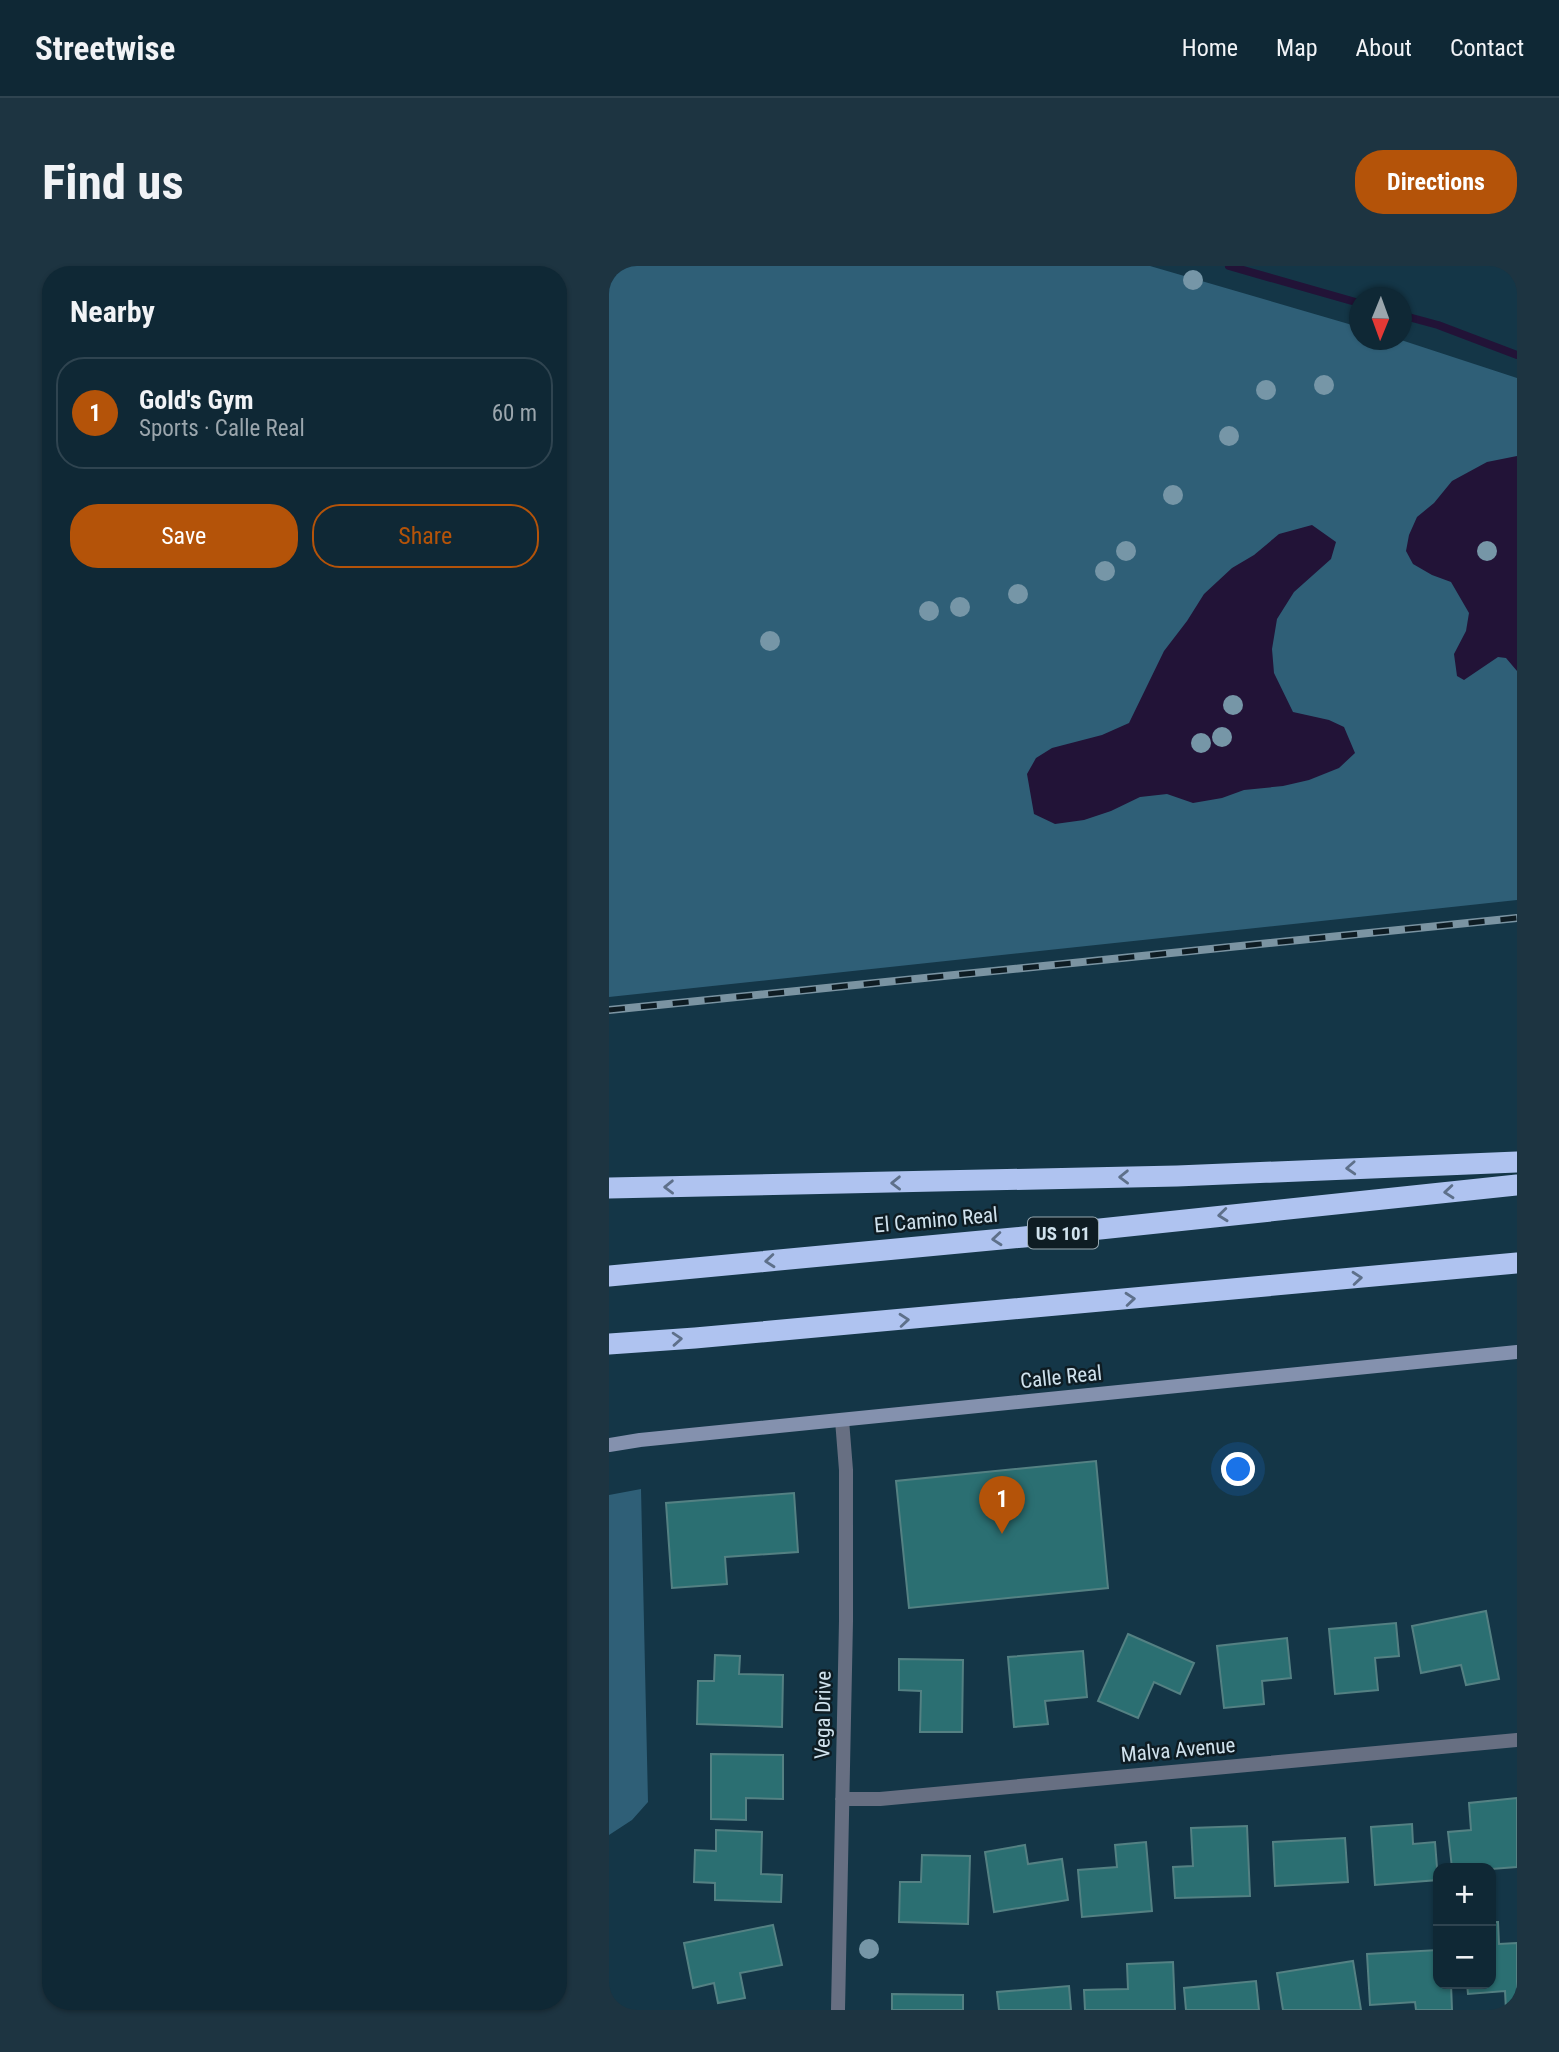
<!DOCTYPE html>
<html lang="en">
<head>
<meta charset="utf-8">
<style>
  :root { --surface:#0f2835; --page:#1d3441; --text:#f1f3f6; --muted:#9ba6ad; --line:#2f4450; --accent:#b45309 }
  body { margin:0; font-family:"Roboto Condensed",sans-serif; background:var(--page); color:var(--text) }
  .controls { position:absolute; right:21px; bottom:21px; display:grid; overflow:hidden; border-radius:14px; box-shadow:0 2px 5px #0004 }
  .controls button { width:63px; height:63px; display:grid; place-items:center; padding:0; border:0; border-bottom:2px solid var(--line); background:var(--surface); color:var(--text); font:35px sans-serif }
  .compass { position:absolute; left:740px; top:21px; width:63px; height:63px; border-radius:50%; background:var(--surface); box-shadow:0 2px 5px #0004; rotate:181deg }
  .you { position:absolute; left:630px; top:1204px; width:24px; height:24px; margin:-18px; border:5px solid #fff; border-radius:50%; background:#1a73e8; box-shadow:0 0 0 10px #1a73e833 }
  .badge { display:grid; place-items:center; width:46px; height:46px; border-radius:50%; background:var(--accent); color:#fff; font-size:23px; font-weight:700 }
  .pin { position:absolute; translate:-50% -58px; filter:drop-shadow(0 2px 4px #0008) }
  .pin::after { content:''; position:absolute; top:37px; width:24px; height:21px; background:inherit; clip-path:polygon(0 0,100% 0,50% 100%) }
  .list { margin:0; padding:0; list-style:none }
  h2 { display:flex; justify-content:space-between; align-items:center; height:91px; margin:0; padding:0 28px; font-size:30px }
  h2 small { font-size:23px; font-weight:400; color:var(--muted) }
  .list li { display:grid; grid-template-columns:46px 1fr auto; gap:21px; align-items:center; box-sizing:border-box; height:112px; margin:0 14px 14px; padding:0 14px; border:2px solid var(--line); border-radius:28px }
  .list b { display:block; font-size:26px; white-space:nowrap }
  .list p { margin:0; font-size:23px; white-space:nowrap; color:var(--muted) }
  .list em { font-size:23px; font-style:normal; color:var(--muted) }
  .actions { display:flex; gap:14px; padding:21px 28px }
  .actions a { flex:1; padding:16px 0; border:2px solid var(--accent); border-radius:28px; text-align:center; font-size:24px; color:var(--accent) }
  .actions .main { background:var(--accent); color:#fff }
  .map { position:relative; flex:none; width:908px; height:1744px; overflow:hidden; border-radius:28px }
  header { display:flex; align-items:center; gap:42px; box-sizing:border-box; height:98px; padding:0 35px; background:var(--surface); border-bottom:2px solid var(--line) }
  header strong { font-size:33px }
  nav { display:flex; gap:38px; margin-inline-start:auto; font-size:24px }
  .intro { display:flex; align-items:center; justify-content:space-between; box-sizing:border-box; height:168px; padding:0 42px }
  h1 { margin:0; font-size:49px }
  .button { padding:18px 32px; border-radius:28px; background:var(--accent); color:#fff; font-size:24px; font-weight:700 }
  main { display:flex; gap:42px; padding:0 42px }
  aside { flex:1; background:var(--surface); border-radius:28px; box-shadow:0 2px 5px #0004 }
  .map>svg:first-child { display:block }
</style>
</head>
<body>
<header>
<strong>Streetwise</strong>
<nav><a>Home</a><a>Map</a><a>About</a><a>Contact</a></nav>
</header>
<div class="intro"><h1>Find us</h1><a class="button">Directions</a></div>
<main>
<aside>
<h2>Nearby<small></small></h2>
<ul class="list">
<li><span class="badge">1</span><div><b>Gold's Gym</b><p>Sports · Calle Real</p></div><em>60 m</em></li>
</ul>
<div class="actions"><a class="main">Save</a><a>Share</a></div>
</aside>
<div class="map">
<svg width="908" height="1744" viewBox="0 0 908 1744">
  <rect width="100%" height="100%" fill="#143647"/>
  <path fill="#2f5f77" d="M0,0H541L750,61V74H792L908,112V634L0,731Z
    M32,1223L39,1536L23,1554L0,1569V1229Z"/>
  <path fill="#221337" d="M908,190V405L897,392L889,391L855,414L848,410L845,388L857,365L860,347L842,316L823,309L804,298L797,285L800,269L808,251L825,237L843,215L878,196Z
    M703,259L727,276L722,293L685,326L668,353L663,383L665,407L684,446L720,454L735,461L746,487L730,502L700,514L674,520L635,524L613,532L584,537L558,528L531,531L502,545L475,554L446,558L425,548L418,508L427,492L443,482L493,469L520,457L555,385L578,355L595,328L623,302L645,289L670,268Z"/>
  <g fill="none" stroke-linecap="round" stroke-linejoin="round">
    <path stroke="#221337" stroke-width="8" d="M620,0L750,37
      M792,49L829,59L908,89"/>
  </g>
  <path fill="#2b6f72" stroke="#548183" stroke-width="2" d="M487,1195L499,1322L300,1342L287,1215Z
    M185,1227L189,1286L116,1291L118,1318L63,1322L57,1237Z
    M877,1345L890,1413L857,1419L852,1399L812,1407L803,1360Z
    M787,1357L790,1390L766,1392L769,1424L726,1428L720,1363Z
    M519,1368L585,1397L571,1428L545,1416L529,1452L489,1435Z
    M678,1372L682,1412L653,1415L655,1438L615,1442L608,1380Z
    M474,1385L478,1431L436,1435L439,1458L405,1461L399,1391Z
    M106,1389L131,1390L130,1408L174,1409L173,1461L88,1458L89,1415H105Z
    M290,1393L354,1394L353,1466H311L312,1425L290,1424Z
    M102,1488L174,1489V1533L137,1532V1554L102,1553Z
    M908,1532V1601L882,1603L843,1602L839,1566L862,1564L860,1537Z
    M803,1558L804,1578L826,1576L829,1614L766,1619L762,1561Z
    M638,1560L641,1630L566,1632L564,1601L584,1600L582,1562Z
    M107,1564L153,1566L152,1608L173,1609L172,1636L106,1634V1617L85,1616L86,1584L107,1585Z
    M736,1572L739,1616L666,1620L664,1576Z
    M537,1576L543,1645L473,1651L469,1604L508,1601L506,1579Z
    M416,1579L419,1598L453,1593L459,1634L385,1646L376,1586Z
    M313,1589L361,1590L359,1658L290,1656L291,1616H312Z
    M882,1656H889L890,1678L908,1677V1744H897L896,1725L859,1728L858,1718H882Z
    M164,1659L173,1699L131,1707L136,1732L109,1737L105,1717L84,1722L75,1677Z
    M829,1684V1718H842L843,1744H807L806,1736L761,1739L758,1688Z
    M744,1695L752,1744H674L668,1707Z
    M564,1696L566,1744H476L475,1724L519,1723L518,1698Z
    M647,1715L650,1744H577L575,1722Z
    M460,1720L462,1744H390L388,1726Z
    M283,1728L354,1729V1744H283Z"/>
  <g fill="none" stroke-linecap="round" stroke-linejoin="round">
    <path stroke="#676f82" stroke-width="14" d="M233,1533H271L908,1474
      M229,1744L237,1355V1204L233,1154"/>
    <path stroke="#8491ae" stroke-width="14" d="M0,1179L31,1174L908,1086"/>
    <path stroke="#afc3f0" stroke-width="21" d="M0,922L568,910L908,896
      M0,1010L415,971L908,919
      M0,1078L86,1072L908,997"/>
    <g stroke="#7b94a2" stroke-width="8">
      <path id="rail" d="M0,744L908,652"/>
    </g>
    <use href="#rail" stroke="#0e1c23" stroke-width="5" stroke-dasharray="16" stroke-linecap="butt"/>
  </g>
  <g fill="#7696a7">
    <circle cx="584" cy="14" r="10"/>
    <circle cx="715" cy="119" r="10"/>
    <circle cx="657" cy="124" r="10"/>
    <circle cx="620" cy="170" r="10"/>
    <circle cx="564" cy="229" r="10"/>
    <circle cx="517" cy="285" r="10"/>
    <circle cx="878" cy="285" r="10"/>
    <circle cx="496" cy="305" r="10"/>
    <circle cx="409" cy="328" r="10"/>
    <circle cx="351" cy="341" r="10"/>
    <circle cx="320" cy="345" r="10"/>
    <circle cx="161" cy="375" r="10"/>
    <circle cx="624" cy="439" r="10"/>
    <circle cx="613" cy="471" r="10"/>
    <circle cx="592" cy="477" r="10"/>
    <circle cx="260" cy="1683" r="10"/>
  </g>
  <defs><path id="oneway-chevron" d="M-2-3.5L2.5 0L-2 3.5" fill="none" stroke-width="1.6" stroke-linecap="round" stroke-linejoin="round" transform="scale(1.75)"/></defs>
  <g stroke="#5e708a">
    <use href="#oneway-chevron" transform="translate(742 902) rotate(177)"/>
    <use href="#oneway-chevron" transform="translate(515 911) rotate(179)"/>
    <use href="#oneway-chevron" transform="translate(287 917) rotate(179)"/>
    <use href="#oneway-chevron" transform="translate(60 921) rotate(179)"/>
    <use href="#oneway-chevron" transform="translate(840 926) rotate(175)"/>
    <use href="#oneway-chevron" transform="translate(614 949) rotate(174)"/>
    <use href="#oneway-chevron" transform="translate(388 973) rotate(175)"/>
    <use href="#oneway-chevron" transform="translate(161 995) rotate(175)"/>
    <use href="#oneway-chevron" transform="translate(748 1012) rotate(-5)"/>
    <use href="#oneway-chevron" transform="translate(521 1033) rotate(-5)"/>
    <use href="#oneway-chevron" transform="translate(295 1054) rotate(-5)"/>
    <use href="#oneway-chevron" transform="translate(68 1073) rotate(-4)"/>
  </g>
  <g text-anchor="middle" stroke-width="5" stroke-linejoin="round" paint-order="stroke">
    <rect fill="#0e1c23" stroke="#96a7b0" stroke-width="2" x="419" y="951.5" width="70" height="31" rx="5"/>
    <g font-size="19" font-weight="bold" fill="#d0e2ed">
      <text x="454" y="974">US 101</text>
    </g>
    <g font-size="21" fill="#d0e2ed" stroke="#0e1c23">
      <text transform="translate(327 954) rotate(-5)" y="7">El Camino Real</text>
      <text transform="translate(452 1111) rotate(-6)" y="7">Calle Real</text>
      <text transform="translate(214 1449) rotate(-89)" y="7">Vega Drive</text>
      <text transform="translate(569 1484) rotate(-5)" y="7">Malva Avenue</text>
    </g>
  </g>
</svg>
<div class="controls">
<button>+</button>
<button>−</button>
</div>
<svg class="compass" viewBox="-18 -18 36 36"><path d="M0-13l5 13h-10z" fill="#e53935"/><path d="M0 13l5-13h-10z" fill="#9ba6ad"/></svg>
<div class="you"></div>
<div class="pin badge" style="left:393px;top:1268px">1</div>
</div>
</main>
</body>
</html>
